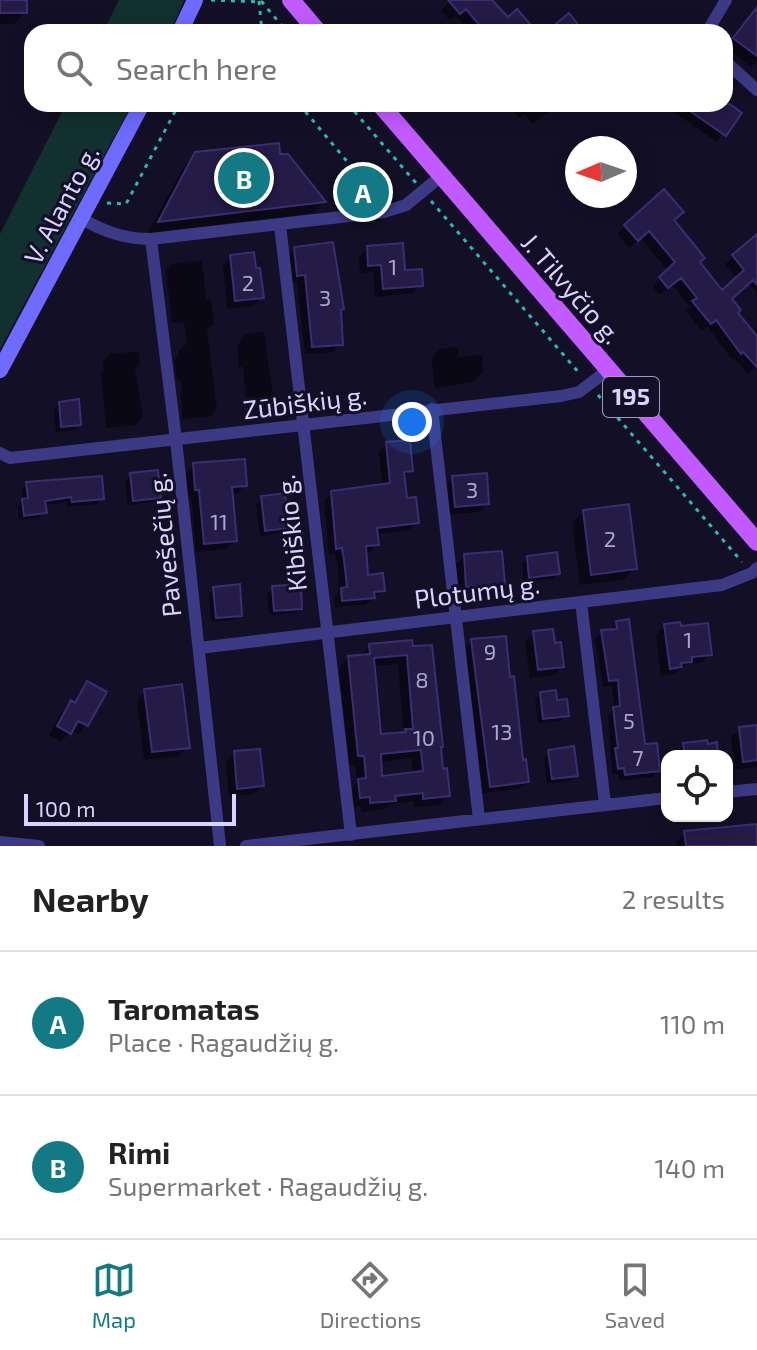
<!DOCTYPE html>
<html lang="en">
<head>
<meta charset="utf-8">
<style>
  :root { --surface:#fff; --page:#f2f2f2; --text:#222; --muted:#767676; --line:#e0e0e0; --accent:#137a85 }
  body { margin:0; font-family:"Exo 2",sans-serif; background:var(--page); color:var(--text) }
  .controls { position:absolute; right:24px; bottom:24px; display:grid; overflow:hidden; border-radius:16px; box-shadow:0 4px 20px #0003 }
  .controls button { width:72px; height:72px; display:grid; place-items:center; padding:0; border:0; border-bottom:2px solid var(--line); background:var(--surface); color:var(--text); font:40px sans-serif }
  .compass { position:absolute; left:565px; top:136px; width:72px; height:72px; border-radius:50%; background:var(--surface); box-shadow:0 4px 20px #0003; rotate:268deg }
  .scale { position:absolute; left:24px; bottom:20px; width:212px; box-sizing:border-box; padding-left:8px; border:4px solid #d9d4ff; border-top:0; font-size:22px; line-height:28px; white-space:nowrap; color:#d9d4ff; -webkit-text-stroke:6px #130f26; paint-order:stroke }
  .you { position:absolute; left:412px; top:422px; width:28px; height:28px; margin:-20px; border:6px solid #fff; border-radius:50%; background:#1a73e8; box-shadow:0 0 0 12px #1a73e833 }
  .badge { display:grid; place-items:center; width:52px; height:52px; border-radius:50%; background:var(--accent); color:#fff; font-size:26px; font-weight:700 }
  .pin { position:absolute; translate:-50% -50%; border:4px solid #fff; box-shadow:0 2px 8px #0006 }
  .list { margin:0; padding:0; list-style:none }
  h2 { display:flex; justify-content:space-between; align-items:center; height:104px; margin:0; padding:0 32px; font-size:34px }
  h2 small { font-size:26px; font-weight:400; color:var(--muted) }
  .list li { display:grid; grid-template-columns:52px 1fr auto; gap:24px; align-items:center; box-sizing:border-box; height:144px; padding:0 32px; border-top:2px solid var(--line) }
  .list b { display:block; font-size:30px; white-space:nowrap }
  .list p { margin:0; font-size:26px; white-space:nowrap; color:var(--muted) }
  .list em { font-size:26px; font-style:normal; color:var(--muted) }
  .icon { flex:none; width:44px; height:44px; fill:none; stroke:currentColor; stroke-width:2; stroke-linecap:round; stroke-linejoin:round }
  .map { position:relative; flex:none; width:757px; height:846px; overflow:hidden }
  .search { position:absolute; background:var(--surface); box-shadow:0 4px 20px #0003; left:24px; right:24px; top:24px; height:88px; display:flex; align-items:center; gap:20px; box-sizing:border-box; padding:0 28px; border-radius:24px; color:var(--muted); font-size:30px }
  .sheet { height:392px; background:var(--surface) }
  nav { display:flex; justify-content:space-around; align-items:center; box-sizing:border-box; height:112px; border-top:2px solid var(--line); background:var(--surface); font-size:22px; color:var(--muted) }
  nav a { display:grid; justify-items:center; gap:4px }
  nav .on { color:var(--accent) }
  .map>svg:first-child { display:block }
</style>
</head>
<body>
<div class="map">
<svg width="757" height="846" viewBox="0 0 757 846">
  <rect width="100%" height="100%" fill="#130f26"/>
  <path fill="#12302f" d="M119,0H184L170,32H103Z
    M66,104H132L0,349V234Z"/>
  <path fill="#0007" fill-rule="evenodd" d="M0,0H25V12L14,24H0Z
    M452,0H491L507,20L530,32H469L456,16L450,21L441,10Z
    M757,4V62L751,67L726,47Z
    M725,103L739,113L717,142L662,104Z
    M507,104H557L533,124L524,114L519,118Z
    M196,154L278,157L324,201L313,213L148,233L184,166Z
    M672,221L698,262L722,292L738,279L725,264L757,236V293L748,283L730,299L735,314L753,334L757,330V366L748,374L734,358L732,360L707,326L702,331L686,311L690,307L672,284L659,295L653,287L668,271L641,238L629,248L617,234L625,226Z
    M368,248L421,285L413,293L375,297L373,272L360,273L359,257Z
    M295,249L341,344L333,352L305,354L297,282L290,283L287,257Z
    M231,257L262,297L253,306L227,309L223,266Z
    M202,260L206,299H211L214,324L207,330L217,409L211,416L182,419L181,380L177,381L174,360L178,356V351L187,344L184,322L172,323L166,270L172,264Z
    M264,332L274,402L269,408L247,410L243,367H239L237,346L245,334Z
    M457,347L458,357L482,355L483,372L475,381L435,389L431,358L440,349Z
    M139,351L140,364L135,369L143,417L136,425L106,428L101,374L104,372L103,361L110,354Z
    M59,404L79,424L74,430L56,432L54,409Z
    M386,444L411,470L403,478L405,500L416,523L409,530L376,534L377,544L370,552H364L367,577L383,590L366,604L335,607L334,597L339,592L338,568L335,554L329,555L324,501L332,493L382,486L379,451Z
    M194,465L245,485L237,494H231L235,541L226,549L196,552L191,497L187,498L185,474Z
    M131,475L159,497L153,502L128,505L125,481Z
    M453,478L487,504L479,512L447,515L444,486Z
    M27,484L102,498L97,504L67,507V502L44,505V513L39,518L19,520L18,507L23,501L22,489Z
    M262,498L287,528L281,533L260,536L256,504Z
    M584,511L635,568L623,580L580,585L572,523Z
    M464,556L503,583L494,592L458,595L456,565Z
    M528,558L558,574L552,579L524,582L522,563Z
    M273,588L300,608L295,613L269,615L267,594Z
    M214,589L240,615L235,620L211,622L209,594Z
    M617,623L643,746L658,770L652,777L619,781L618,774H612L608,715L614,708L612,686L603,687L595,639L602,632L610,631Z
    M665,626L710,654L701,663L687,665L671,675L661,676L656,635Z
    M534,633L553,645L562,666L554,675L530,678L525,642Z
    M472,641L508,679L527,782L519,789L483,793L465,648Z
    M410,642L439,749L448,795L439,805L414,807V801L390,804L384,809L361,812V806L351,807L349,790L357,783L355,765H349L339,667L348,658L360,655L370,646ZM398,664L404,735L379,736L373,666ZM412,758L413,774L380,779L379,762Z
    M87,684L86,725L78,734L71,730L61,742L49,735L62,711L72,703Z
    M145,691L188,747L179,756L144,760L137,699Z
    M541,694L555,702L566,715L561,721L538,723L535,700Z
    M757,727V767L735,769L731,737L740,729Z
    M684,745L716,756H679L678,751Z
    M549,751L575,775L570,781L547,784L544,757Z
    M235,753L262,786L253,794L229,796L226,762Z
    M757,826V846H677L676,842L685,833Z"/>
  <path fill="#241b47" stroke="#3b2d73" stroke-width="2" fill-rule="evenodd" d="M0,0H27V13H0Z
    M448,0H492L508,17L517,9L537,32H485L466,9L460,14Z
    M757,7V56L733,38Z
    M569,13L584,32H546Z
    M680,104H730L742,113L726,136Z
    M279,143L280,154H288L326,202L158,222L195,152Z
    M664,189L684,212L674,220L705,258L700,262L722,290L744,270L732,255L757,234V285L753,280L732,299L741,310L738,313L757,336V367L743,352L741,354L716,320L711,324L692,301L697,298L681,278L668,288L659,277L675,262L649,231L638,241L624,225Z
    M333,242L344,309L341,310L343,345L312,347L305,275L297,276L294,247Z
    M403,243L405,270L422,269L423,286L383,289L381,265L368,266L367,246Z
    M254,252L256,268H260L264,298L235,301L230,255Z
    M79,399L81,425L61,427L59,402Z
    M410,440L413,471L404,472L407,498L416,497L419,523L377,528L379,545L366,546L368,575L383,573L385,591L374,592L375,598L342,601L341,588L347,587L344,560L342,548L336,549L331,491L390,483L386,442Z
    M245,459L247,486L232,487L237,541L204,544L199,490H195L193,463Z
    M158,470L161,498L133,501L130,473Z
    M487,473L489,504L455,507L452,476Z
    M102,476L104,499L72,502L71,497L45,501L47,513L24,516L22,499L28,498L26,482Z
    M285,493L289,528L265,531L261,496Z
    M629,504L637,569L591,575L583,510Z
    M502,551L505,584L466,587L464,554Z
    M557,552L560,574L529,578L527,556Z
    M240,584L242,616L216,618L213,587Z
    M288,585V589L301,588L302,609L274,611L272,586Z
    M629,619L645,744L657,743L660,771L625,775L624,768L618,769L615,748H618L613,707L620,706L618,680L609,681L601,630L617,629L616,621Z
    M680,622L681,626L708,623L712,655L692,657V662L681,663L682,667L670,669L664,624Z
    M553,629L555,643L561,642L564,667L538,670L533,631Z
    M506,636L510,677L514,676L523,760L526,759L529,782L490,787L471,639Z
    M412,640L413,646L432,645L443,747H441L443,769L447,768L450,796L423,799V793L395,796L396,801L370,803V797L360,798L358,779L366,778L364,756H358L348,656L370,654L369,644ZM407,655L413,729H405L406,732L381,734L374,658ZM421,750L423,771L382,776L381,754Z
    M87,681L107,692L88,726L78,721L71,734L57,726L71,700L75,703Z
    M182,684L190,748L152,752L144,689Z
    M556,690L557,700L567,699L569,716L543,719L540,692Z
    M757,725V760L743,762L739,727Z
    M707,740L708,744L717,742L718,756H685L683,743Z
    M574,746L578,776L552,779L548,750Z
    M260,749L264,786L237,789L234,751Z
    M757,824V846H686L684,831Z"/>
  <g fill="none" stroke-linecap="round" stroke-linejoin="round">
    <path stroke="#2fb8b0" stroke-width="3" stroke-dasharray="4 6" stroke-linecap="butt" d="M211,0L262,2L287,32
      M259,1L262,32
      M299,104L366,184L377,201
      M348,104L416,183
      M431,201L580,374
      M107,203L126,204L179,104
      M598,395L742,562"/>
    <path stroke="#3d3a85" stroke-width="12" d="M707,32L726,0
      M725,61L757,90
      M82,219C105,232 125,239 151,239L384,212L406,205L440,177
      M280,225L351,835
      M151,239L176,440L220,846
      M432,409L479,819
      M0,453L10,458L561,396L579,392L608,370
      M581,602L605,804
      M199,648L722,585L752,573L757,568
      M727,792L757,789
      M0,842L39,846
      M246,846L667,798"/>
    <path stroke="#6f6bff" stroke-width="16" d="M180,32L195,0
      M0,370L142,104"/>
    <path stroke="#c25bff" stroke-width="18" d="M291,0L318,32
      M380,104L757,542"/>
  </g>
  <g text-anchor="middle" stroke-width="6" stroke-linejoin="round" paint-order="stroke">
    <g font-size="22" fill="#aca6d1">
      <text x="393" y="275">1</text>
      <text x="248" y="291">2</text>
      <text x="325" y="306">3</text>
      <text x="472" y="498">3</text>
      <text x="219" y="530">11</text>
      <text x="610" y="547">2</text>
      <text x="688" y="648">1</text>
      <text x="490" y="660">9</text>
      <text x="422" y="688">8</text>
      <text x="629" y="729">5</text>
      <text x="502" y="740">13</text>
      <text x="424" y="746">10</text>
      <text x="638" y="766">7</text>
    </g>
    <rect fill="#130f26" stroke="#9e99be" stroke-width="2" x="603" y="377" width="56" height="40" rx="6"/>
    <g font-size="24" font-weight="bold" fill="#d9d4ff">
      <text x="631" y="405">195</text>
    </g>
    <g font-size="26" fill="#d9d4ff" stroke="#130f26">
      <text transform="translate(62 205) rotate(-62)" y="9">V. Alanto g.</text>
      <text transform="translate(571 289) rotate(49)" y="9">J. Tilvyčio g.</text>
      <text transform="translate(305 403) rotate(-7)" y="9">Zūbiškių g.</text>
      <text transform="translate(292 533) rotate(-96)" y="9">Kibiškio g.</text>
      <text transform="translate(165 545) rotate(-96)" y="9">Pavešečių g.</text>
      <text transform="translate(477 592) rotate(-7)" y="9">Plotumų g.</text>
    </g>
  </g>
</svg>
<div class="controls">
<button><svg class="icon" aria-label="locate" viewBox="0 0 24 24"><circle cx="12" cy="12" r="6"/><path d="M12 2v4M12 18v4M2 12h4M18 12h4"/></svg></button>
</div>
<svg class="compass" viewBox="-18 -18 36 36"><path d="M0-13l5 13h-10z" fill="#e53935"/><path d="M0 13l5-13h-10z" fill="#767676"/></svg>
<div class="scale">100 m</div>
<div class="you"></div>
<div class="pin badge" style="left:363px;top:192px">A</div>
<div class="pin badge" style="left:244px;top:178px">B</div>
<div class="search"><svg class="icon" aria-label="search" viewBox="0 0 24 24"><circle cx="10" cy="10" r="6"/><path d="M15 15l6 6"/></svg>Search here</div>
</div>
<section class="sheet">
<h2>Nearby<small>2 results</small></h2>
<ul class="list">
<li><span class="badge">A</span><div><b>Taromatas</b><p>Place · Ragaudžių g.</p></div><em>110 m</em></li>
<li><span class="badge">B</span><div><b>Rimi</b><p>Supermarket · Ragaudžių g.</p></div><em>140 m</em></li>
</ul>
</section>
<nav>
<a class="on"><svg class="icon" aria-label="map" viewBox="0 0 24 24"><path d="M3 6l6-2 6 2 6-2v14l-6 2-6-2-6 2zM9 4v14M15 6v14"/></svg>Map</a>
<a><svg class="icon" aria-label="directions" viewBox="0 0 24 24"><path d="M12 3l9 9-9 9-9-9zM9 14v-3h6M13 9l2 2-2 2"/></svg>Directions</a>
<a><svg class="icon" aria-label="saved" viewBox="0 0 24 24"><path d="M7 4h10v16l-5-4-5 4z"/></svg>Saved</a>
</nav>
</body>
</html>
